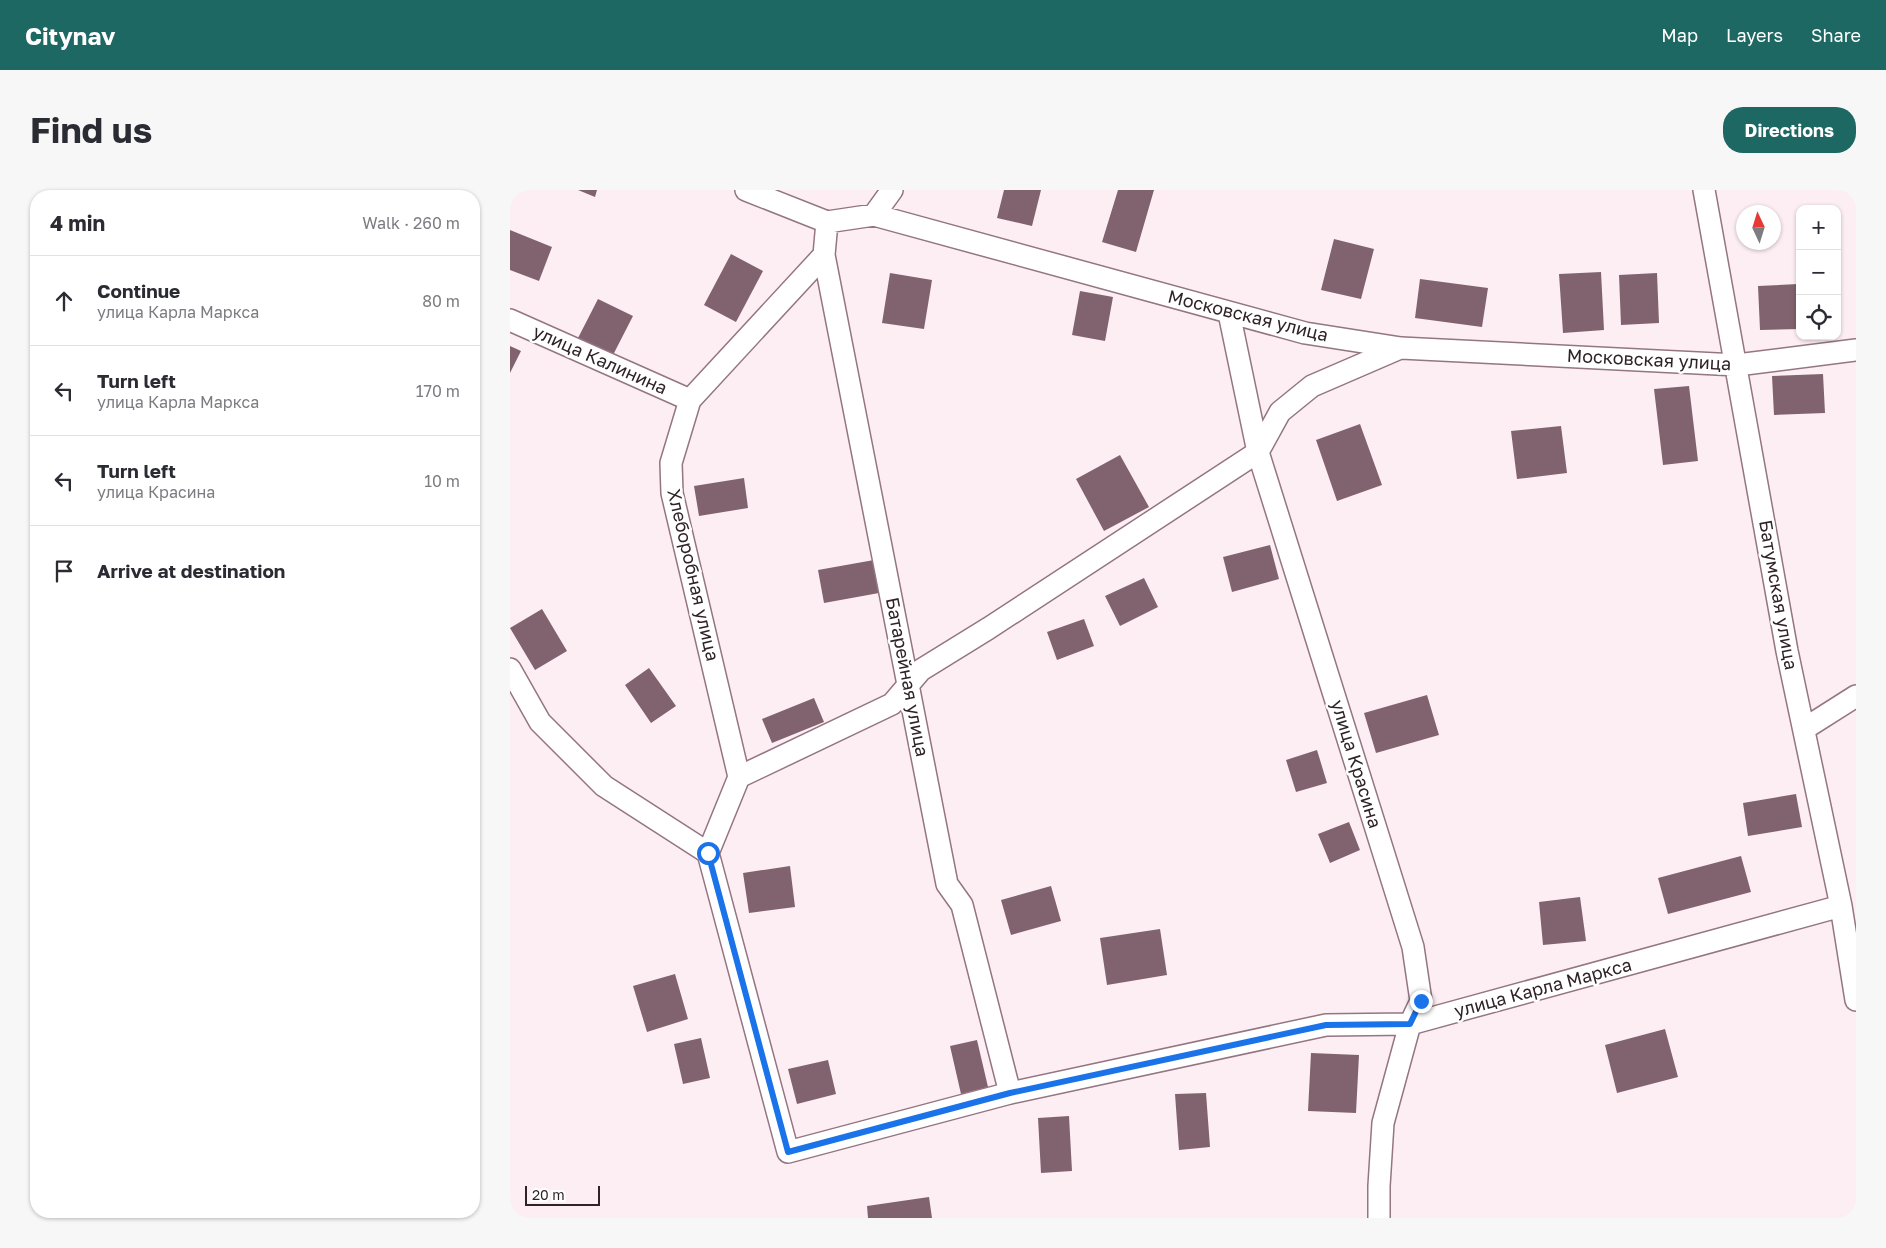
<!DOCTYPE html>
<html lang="en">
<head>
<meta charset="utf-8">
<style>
  :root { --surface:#fff; --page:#f7f7f7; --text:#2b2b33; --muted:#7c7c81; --line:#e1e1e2; --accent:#1d6863 }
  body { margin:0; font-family:"Golos Text",sans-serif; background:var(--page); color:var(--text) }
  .controls { position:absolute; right:15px; top:15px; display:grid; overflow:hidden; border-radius:10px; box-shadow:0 1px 4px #0004 }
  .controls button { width:45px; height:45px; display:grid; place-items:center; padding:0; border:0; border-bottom:1px solid var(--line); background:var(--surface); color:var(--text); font:25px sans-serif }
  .compass { position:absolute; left:1226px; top:15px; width:45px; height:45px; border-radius:50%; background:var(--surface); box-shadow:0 1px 4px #0004; rotate:356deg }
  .scale { position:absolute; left:15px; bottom:12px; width:75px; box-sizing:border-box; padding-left:5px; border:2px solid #2f2328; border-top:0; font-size:14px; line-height:18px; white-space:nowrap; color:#2f2328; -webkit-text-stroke:4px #fff; paint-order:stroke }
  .stop { position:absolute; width:15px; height:15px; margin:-11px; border:4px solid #1a73e8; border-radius:50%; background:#fff }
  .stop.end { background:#1a73e8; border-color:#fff; box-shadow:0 1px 5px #0008 }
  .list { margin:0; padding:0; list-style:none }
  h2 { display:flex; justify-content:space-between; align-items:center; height:65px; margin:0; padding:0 20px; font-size:21px }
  h2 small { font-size:16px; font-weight:400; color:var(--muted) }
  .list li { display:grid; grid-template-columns:32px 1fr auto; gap:15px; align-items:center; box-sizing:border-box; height:90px; padding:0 20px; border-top:1px solid var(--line) }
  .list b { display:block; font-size:19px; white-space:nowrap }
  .list p { margin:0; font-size:16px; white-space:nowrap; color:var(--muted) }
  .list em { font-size:16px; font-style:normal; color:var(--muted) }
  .icon { flex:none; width:28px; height:28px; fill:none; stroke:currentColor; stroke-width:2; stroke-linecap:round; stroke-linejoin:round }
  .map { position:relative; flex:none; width:1346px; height:1028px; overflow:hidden; border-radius:20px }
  header { display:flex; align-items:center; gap:30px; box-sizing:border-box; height:70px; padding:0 25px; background:var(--accent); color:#fff }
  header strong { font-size:24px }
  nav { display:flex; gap:28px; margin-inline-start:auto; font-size:18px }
  .intro { display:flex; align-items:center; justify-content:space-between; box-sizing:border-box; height:120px; padding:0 30px }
  h1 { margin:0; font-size:35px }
  .button { padding:12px 22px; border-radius:20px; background:var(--accent); color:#fff; font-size:18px; font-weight:700 }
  main { display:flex; gap:30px; padding:0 30px }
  aside { flex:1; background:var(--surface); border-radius:20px; box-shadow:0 1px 4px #0004 }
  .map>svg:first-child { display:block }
</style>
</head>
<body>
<header>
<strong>Citynav</strong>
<nav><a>Map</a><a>Layers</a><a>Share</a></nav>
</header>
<div class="intro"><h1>Find us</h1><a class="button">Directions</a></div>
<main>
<aside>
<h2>4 min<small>Walk · 260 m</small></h2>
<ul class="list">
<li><svg class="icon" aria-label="ahead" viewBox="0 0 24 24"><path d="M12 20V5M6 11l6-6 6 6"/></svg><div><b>Continue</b><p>улица Карла Маркса</p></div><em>80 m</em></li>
<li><svg class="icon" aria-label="left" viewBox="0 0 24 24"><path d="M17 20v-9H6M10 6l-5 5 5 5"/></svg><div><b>Turn left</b><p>улица Карла Маркса</p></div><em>170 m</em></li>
<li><svg class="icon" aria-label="left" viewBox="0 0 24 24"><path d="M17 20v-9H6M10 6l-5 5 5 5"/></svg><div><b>Turn left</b><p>улица Красина</p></div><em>10 m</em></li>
<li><svg class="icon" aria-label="arrive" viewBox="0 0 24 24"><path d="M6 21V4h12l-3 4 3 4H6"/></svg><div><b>Arrive at destination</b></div></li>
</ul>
</aside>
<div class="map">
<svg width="1346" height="1028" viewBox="0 0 1346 1028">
  <rect width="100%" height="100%" fill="#fdeef4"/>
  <path fill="#816370" d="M68,0H87L85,7Z
    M494,0H531L522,36L487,28Z
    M608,0H644L626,62L592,52Z
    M0,40L42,57L29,91L0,80Z
    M824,49L864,59L851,109L811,100Z
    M221,64L253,81L226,132L194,115Z
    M1091,82L1094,140L1053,143L1049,84Z
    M380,83L422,90L414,139L372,133Z
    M1147,83L1149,133L1111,135L1109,85Z
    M910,89L978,98L972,137L905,128Z
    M1288,94L1290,139L1250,140L1248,96Z
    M570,101L603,107L595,151L562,145Z
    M88,109L123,126L103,165L68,148Z
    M0,156L11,161L0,183Z
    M1313,184L1315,223L1264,225L1262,186Z
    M1179,196L1188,271L1153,275L1144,199Z
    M850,234L872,295L827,311L806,250Z
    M1051,236L1057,283L1007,289L1001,241Z
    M610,265L639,317L594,341L566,289Z
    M234,288L238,318L189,326L184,296Z
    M760,355L769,389L722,402L713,367Z
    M364,370L369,403L314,413L308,380Z
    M634,388L648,417L610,436L595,406Z
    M32,419L57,461L25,480L0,438Z
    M574,429L584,456L547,470L537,442Z
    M139,478L166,516L141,533L115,495Z
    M917,505L929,545L866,563L854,523Z
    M304,508L314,532L262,553L252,529Z
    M807,560L817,593L786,602L776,570Z
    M1286,604L1292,637L1238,646L1233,613Z
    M839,632L850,660L820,673L808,644Z
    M1231,666L1241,702L1158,724L1148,688Z
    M280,676L285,717L239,723L233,683Z
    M541,696L551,731L501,745L491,710Z
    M1070,707L1076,751L1033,755L1029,712Z
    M650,739L657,785L597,795L590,748Z
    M165,784L178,829L137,842L123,796Z
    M1155,839L1168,887L1107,903L1095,855Z
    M191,848L200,888L173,894L164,854Z
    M467,850L478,897L451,904L440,856Z
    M801,863L849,865L846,923L798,921Z
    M318,870L326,904L287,914L278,879Z
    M696,903L700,957L669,960L665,904Z
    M559,926L562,981L531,983L528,928Z
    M419,1007L422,1028H358L357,1016Z"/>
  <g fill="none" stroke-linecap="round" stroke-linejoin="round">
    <g stroke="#947582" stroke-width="24">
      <path id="street" d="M236,0L317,32L364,25L795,143L891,158L1227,175L1346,160
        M1194,0L1277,461L1331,716L1346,810
        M364,25L382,0
        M314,65L437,694L452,715L500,903
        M719,123L748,262L903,757L911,811L900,834L873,933L869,996V1028
        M0,130L180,210
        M0,479L30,532L94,596L198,663L278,962L500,903L816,835L900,834L1331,716
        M1294,539L1346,506
        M229,587L382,514L411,480L479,438L748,262L770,222L802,196L890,158
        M198,663L229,587L162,303L161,273L180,210L314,65L317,32"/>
    </g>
    <use href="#street" stroke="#fff" stroke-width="21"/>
  </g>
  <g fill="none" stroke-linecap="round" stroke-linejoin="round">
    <path stroke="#1a73e8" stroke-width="6" d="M198,663L278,962L500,903L816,835L900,834L911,811"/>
  </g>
  <g text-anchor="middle" stroke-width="5" stroke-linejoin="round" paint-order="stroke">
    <g font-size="18" fill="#2f2328" stroke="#fff">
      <text transform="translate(738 126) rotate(14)" y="6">Московская улица</text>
      <text transform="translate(90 170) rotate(24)" y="6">улица Калинина</text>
      <text transform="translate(1139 170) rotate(3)" y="6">Московская улица</text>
      <text transform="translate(183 385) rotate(77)" y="6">Хлеборобная улица</text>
      <text transform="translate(1268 405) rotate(80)" y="6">Батумская улица</text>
      <text transform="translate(397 487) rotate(79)" y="6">Батарейная улица</text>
      <text transform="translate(846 574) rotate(73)" y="6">улица Красина</text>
      <text transform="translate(1033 798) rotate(-15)" y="6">улица Карла Маркса</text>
    </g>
  </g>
</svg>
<div class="controls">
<button>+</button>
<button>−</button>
<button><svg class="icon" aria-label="locate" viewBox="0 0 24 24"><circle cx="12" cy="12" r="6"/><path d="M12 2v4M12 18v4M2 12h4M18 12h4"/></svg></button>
</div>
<svg class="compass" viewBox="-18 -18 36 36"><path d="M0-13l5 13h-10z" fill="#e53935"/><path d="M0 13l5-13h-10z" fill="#7c7c81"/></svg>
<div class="scale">20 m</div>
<div class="stop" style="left:198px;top:663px"></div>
<div class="stop end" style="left:911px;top:811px"></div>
</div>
</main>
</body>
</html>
